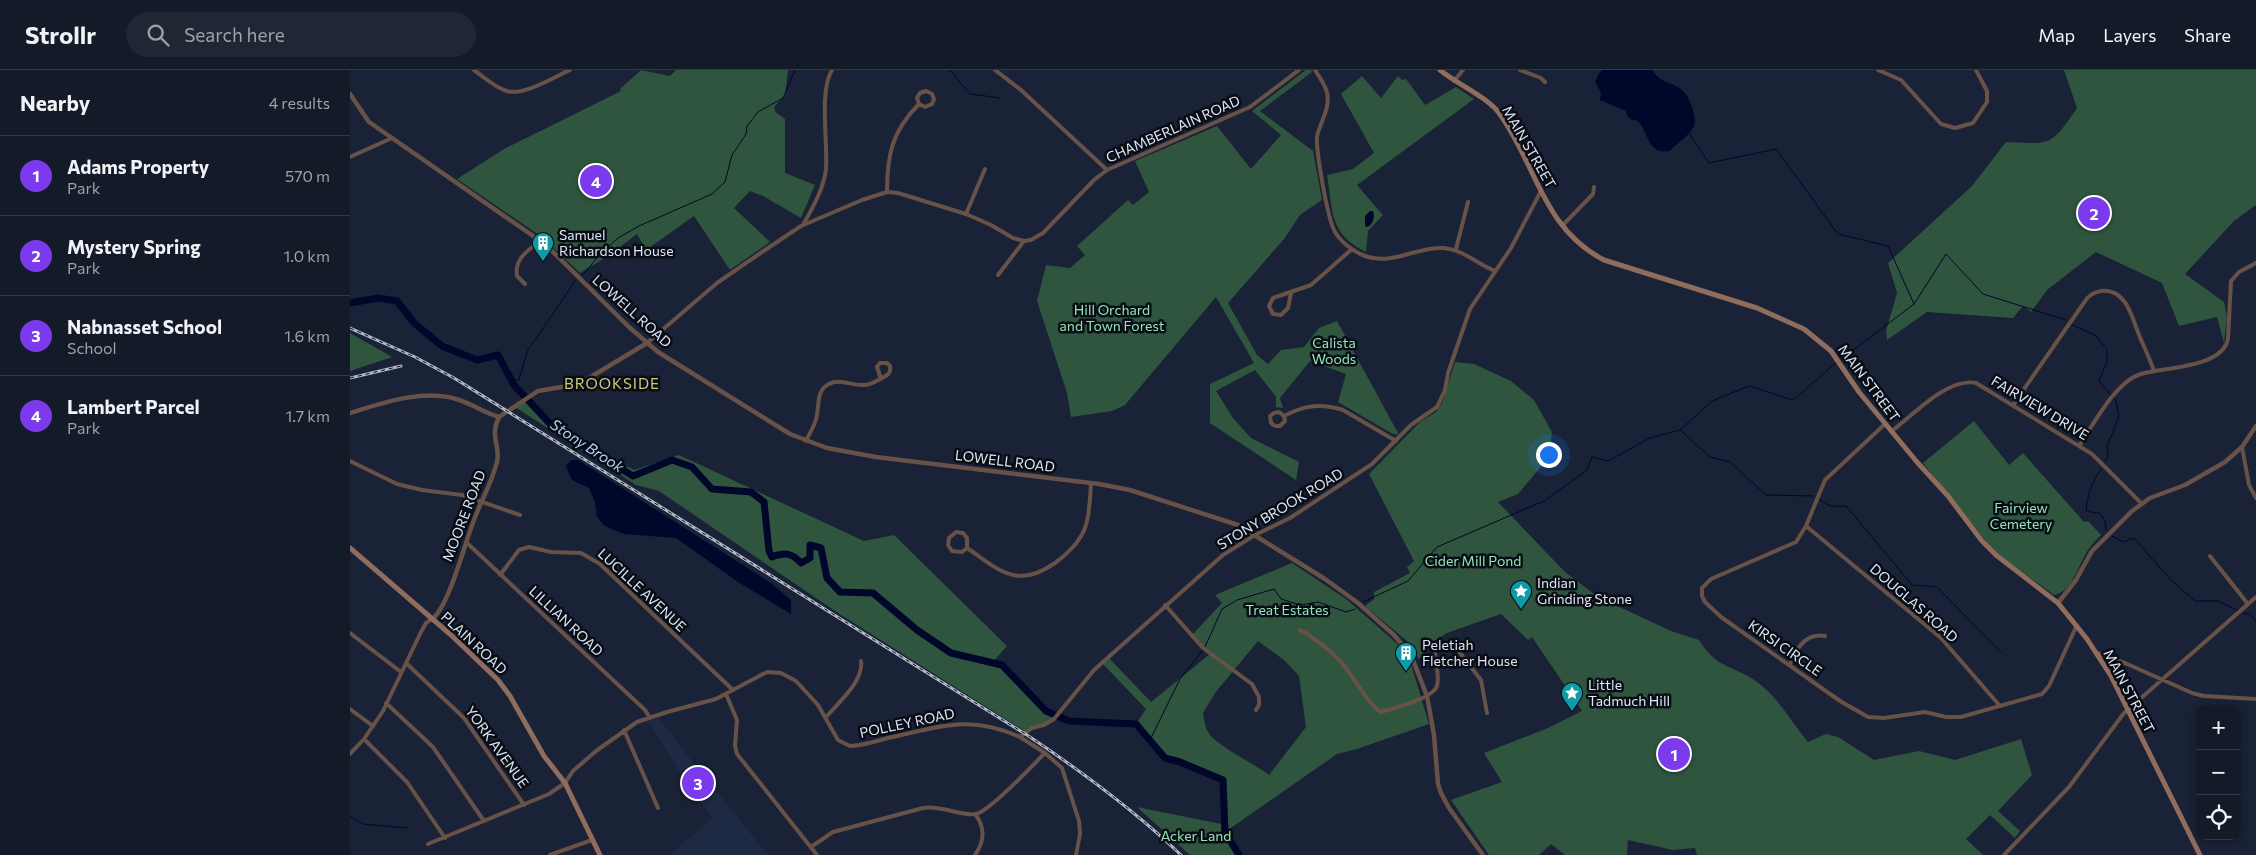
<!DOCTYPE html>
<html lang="en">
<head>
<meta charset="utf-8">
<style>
  :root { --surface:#131a28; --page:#202734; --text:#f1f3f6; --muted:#9da1a8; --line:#323845; --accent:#7c3aed }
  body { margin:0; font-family:Commissioner,sans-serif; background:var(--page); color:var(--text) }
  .controls { position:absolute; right:15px; bottom:15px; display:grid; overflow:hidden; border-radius:10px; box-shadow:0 2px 8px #0003 }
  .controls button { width:45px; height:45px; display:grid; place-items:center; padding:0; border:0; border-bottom:1px solid var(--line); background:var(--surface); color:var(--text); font:25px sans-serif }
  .you { position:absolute; left:1198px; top:384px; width:18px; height:18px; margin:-12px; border:4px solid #fff; border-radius:50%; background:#1a73e8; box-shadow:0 0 0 8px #1a73e833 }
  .badge { display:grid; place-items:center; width:32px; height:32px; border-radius:50%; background:var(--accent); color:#fff; font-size:16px; font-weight:700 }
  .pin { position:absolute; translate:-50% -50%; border:2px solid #fff; box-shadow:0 1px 5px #0006 }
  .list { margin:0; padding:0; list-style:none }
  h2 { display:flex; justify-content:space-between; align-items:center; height:65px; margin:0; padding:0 20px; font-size:21px }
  h2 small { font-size:16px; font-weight:400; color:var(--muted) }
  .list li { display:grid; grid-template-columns:32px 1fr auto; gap:15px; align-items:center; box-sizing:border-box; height:80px; padding:0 20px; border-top:1px solid var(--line) }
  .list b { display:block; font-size:19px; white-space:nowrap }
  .list p { margin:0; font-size:16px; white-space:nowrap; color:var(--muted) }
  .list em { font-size:16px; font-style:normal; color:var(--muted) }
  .icon { flex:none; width:28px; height:28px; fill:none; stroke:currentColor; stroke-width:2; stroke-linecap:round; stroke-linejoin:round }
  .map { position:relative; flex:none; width:1906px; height:785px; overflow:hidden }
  header { display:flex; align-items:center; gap:30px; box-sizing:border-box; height:70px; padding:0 25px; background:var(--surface); border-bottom:1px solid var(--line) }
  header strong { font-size:24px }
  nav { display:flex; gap:28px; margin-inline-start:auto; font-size:18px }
  .search { width:350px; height:45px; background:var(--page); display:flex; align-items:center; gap:12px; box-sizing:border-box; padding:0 18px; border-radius:28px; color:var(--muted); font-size:19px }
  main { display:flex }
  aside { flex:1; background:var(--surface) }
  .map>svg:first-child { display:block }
</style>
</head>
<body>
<header>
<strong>Strollr</strong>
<div class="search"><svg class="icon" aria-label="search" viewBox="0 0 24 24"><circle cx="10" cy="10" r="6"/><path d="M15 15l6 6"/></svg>Search here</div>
<nav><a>Map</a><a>Layers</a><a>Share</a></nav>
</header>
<main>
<aside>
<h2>Nearby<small>4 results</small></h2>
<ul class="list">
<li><span class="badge">1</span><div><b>Adams Property</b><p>Park</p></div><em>570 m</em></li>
<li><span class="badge">2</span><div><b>Mystery Spring</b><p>Park</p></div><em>1.0 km</em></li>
<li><span class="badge">3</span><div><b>Nabnasset School</b><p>School</p></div><em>1.6 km</em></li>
<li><span class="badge">4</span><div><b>Lambert Parcel</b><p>Park</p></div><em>1.7 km</em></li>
</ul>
</aside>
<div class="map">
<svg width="1906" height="785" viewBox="0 0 1906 785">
  <rect width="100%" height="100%" fill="#192236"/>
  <path fill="#1e2943" d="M309,648L342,691L418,785H320L362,748L333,707L298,651Z"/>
  <path fill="#2f553f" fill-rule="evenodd" d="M291,0L320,6L326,0H438L435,26C431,31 418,37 428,44C430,46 433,47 435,49V103L465,115L451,148L413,126L400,121L384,138L420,172L380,200L344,146L296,180L287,164L258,186L230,203L192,167L107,109L154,79L271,21L270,19Z
    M956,0H961L962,2L910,41L963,81L972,130L950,145L934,169L878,233L907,285L918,294L931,280L954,277L969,258L987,251L1048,363L1046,365L1041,363L988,332L996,304L960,291L930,328L933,338L926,337V327L905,300L866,321L883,348L901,368L949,392L946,410L860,353V314L904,293L866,227L775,335L762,341L721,347L717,323L687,231L696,195L720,198L735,185L727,176L778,130L783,135L799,122L785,91L867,56L901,99L931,65L902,41Z
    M1714,0H1906V135L1884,151L1835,204L1874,232L1877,247L1874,273L1867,247L1829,256L1812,213L1746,182L1697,220L1681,242L1673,236L1663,248L1577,242L1537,270L1536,261L1547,223L1538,193L1622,116L1656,72C1702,74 1700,77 1727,38Z
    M1012,6L1031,28L1048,6L1052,10L1056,9L1075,35L1106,17L1124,29L1007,115L1033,145L1018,161L1016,182C979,164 983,141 977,105L1003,99L1024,83L991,24Z
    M0,263L42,287L0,301Z
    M1105,292L1124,294L1161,311L1184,330L1202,362L1199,387L1168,424L1148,432L1215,502L1248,527L1321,561L1349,570C1369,602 1385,594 1411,615C1430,630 1442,653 1458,672L1476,664L1488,667L1524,690L1569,681L1605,690L1671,669L1682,705L1648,741L1670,761L1665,768L1640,745L1616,769L1633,785H1347L1345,778L1323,780L1278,770L1277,785H1215L1201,774L1189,785H1139L1101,730L1152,712L1134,683L1198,658L1232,641L1182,567L1178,570L1151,544L1097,563L1080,574L1069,589L1057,571L1015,536L1024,529V522L1060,503L1057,497L1064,491L1019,404L1070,352L1086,342L1092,333Z
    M174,329L204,358L284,400L329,385L514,471L544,465L657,576L642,593L652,595L704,649L676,662L488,543L309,421L286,415L165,337Z
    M1624,351L1659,395L1673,383L1734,452L1738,451L1751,465C1746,470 1742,474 1738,480C1729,494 1722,522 1704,525L1653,488L1639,475L1573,393Z
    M942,493L996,529L1052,578L1061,594L1079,654L1007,679L987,684L875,762L873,710L830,692L815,688L786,654L796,639L752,593L758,587L801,632L860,584L842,565L872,533L865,525ZM908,571L934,590L949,606L956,657L919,705C905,694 865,675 858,662C855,657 854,649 853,643L865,623Z
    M787,737L871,754V766L877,771L885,785H840Z"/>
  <path fill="#00072a" d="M1253,0H1302C1317,21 1332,7 1342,37C1344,43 1346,50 1344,56C1339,67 1327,72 1320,81C1297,85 1299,63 1288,51C1280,50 1278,49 1276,41L1250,30L1251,22L1245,12L1249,3Z
    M1020,141H1023C1025,147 1023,155 1017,157L1015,156V146Z
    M221,390H228L421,513L441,530V544L388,512L326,468L274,464L255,456L247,447L245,432L239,418L222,410L216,396Z"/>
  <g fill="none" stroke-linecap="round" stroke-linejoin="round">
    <path stroke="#00072a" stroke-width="1" d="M600,0L620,24L650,28
      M1339,63L1359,93L1426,79L1488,164L1538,176L1564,234
      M233,205L250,184L268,168L289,156L362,124L375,112L382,85L396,64L397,56L408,42L433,28L445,0
      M1722,255L1745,265L1757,279V291L1749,311L1766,331L1769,346L1757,377L1758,385L1755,392
      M1493,288L1564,234L1596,184L1633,224L1716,250
      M161,310H169L177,282L225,211
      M1330,360L1360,387L1380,392L1416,425L1463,426
      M1752,398C1742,411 1738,423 1736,440L1740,442L1750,443L1755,451L1756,460
      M1470,429C1477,438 1486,436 1496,436L1562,515L1587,517L1651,582
      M1762,466L1773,472L1784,468L1819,508L1845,531H1868L1887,540
      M1013,532L1058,511L1087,477L1194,431L1237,400L1242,387L1258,391L1300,368L1330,360L1362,331L1399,316L1443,330L1486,293
      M1893,543L1900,544L1906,552
      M855,577L872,539L887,530L924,519L931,529L950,535L968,532L996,542L1005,539
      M800,670L830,609L853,580
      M0,746L13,754L57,758"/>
    <path stroke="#00072a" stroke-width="7" d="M0,233L28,228L47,231L64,253L92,276L127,290L148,285L164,315L204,358L283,406L322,390L342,397L362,419L401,422L414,432L419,481L422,487C435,482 442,483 451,493L460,488V475L471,478L477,508L490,522L523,523L567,560L601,583L652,595L696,641L719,651L786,654L815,688L830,692L873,710L875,762L889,785"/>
    <path stroke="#685248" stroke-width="4" d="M124,0C134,7 145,18 157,21C174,26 204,7 220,0
      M645,0L671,20L757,100
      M965,0C978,19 982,27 973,49C971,55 968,60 967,67C966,82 977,145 984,160C989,171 1004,182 1015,186C1042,196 1068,176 1094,178C1114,180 1127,194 1145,201
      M1170,0L1191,8L1195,12
      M1528,0L1551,10L1591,54L1605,58L1623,53L1637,32V21L1626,0
      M1104,11L1113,0
      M0,87L42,68
      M537,122C537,85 542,61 569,34L575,37L582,34L584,29L582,24L576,21L570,23L567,28L569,34
      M616,144L635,99
      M453,155C462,139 474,118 476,99C478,72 469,21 482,0
      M1212,156L1243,124L1244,117
      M1106,179L1118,132
      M648,205L674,171
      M175,214L167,206C164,188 179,180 191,170
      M941,223L938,238L931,245L923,244L919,236L923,228L961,215L1002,179
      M297,273L367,213L412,182L451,156L512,130L537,122L548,123L616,144L641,155L663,168L674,171L681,170L693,163L744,110L757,100L900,37L949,0
      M1663,335L1733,234C1737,227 1743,222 1751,221C1776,218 1782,247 1789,265C1794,277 1800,289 1804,301
      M934,346L929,342L924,343L920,346L921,353L925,356H930L935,351L934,346C955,335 971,333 993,340L1046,371
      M1535,354L1475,410L1456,456L1446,472L1361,509L1352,518V526L1355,532L1371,547L1490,631L1518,647L1534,648L1575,642L1596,647H1611L1692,624L1699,616L1727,555
      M1542,361C1563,345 1598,307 1626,313L1742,384L1791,433
      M456,371C459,364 464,357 466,349C470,337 465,321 479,314C490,308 502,316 514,315C521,315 526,311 532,308C538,305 541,303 540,296L537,293H530L527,297L531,309
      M1729,376C1743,355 1766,311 1791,304C1815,297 1872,298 1878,269L1881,211L1889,202L1906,193
      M1892,377L1899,415L1906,428
      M0,391L47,414L72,420L112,425L170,445
      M1456,456L1591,568L1650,636
      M116,472L295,640L300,648
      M617,478V468L613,463L606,462L599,468L598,475L602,481L612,482L617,478C631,487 646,501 663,505C689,511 726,482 735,458C740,444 740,428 741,413
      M1860,486L1898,534
      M150,505L169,480L179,477L201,482L231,483L250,494L383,620
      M815,535L853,578L902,614L909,627V635L906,640
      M950,560C962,566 981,581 990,591C1001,602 1020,638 1031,642C1042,639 1084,628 1087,616C1090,605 1085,592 1085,581L1093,574H1103L1131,610L1137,643
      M0,563L51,602
      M1747,583L1775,593L1842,623L1854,626L1906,629
      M56,593L114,648L174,735
      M1440,594C1447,578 1456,562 1475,566
      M376,624L387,650L385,676L387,684L467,785
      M36,633L83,677L134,751
      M0,639L23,656
      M477,646C488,633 514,611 511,591
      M274,660L308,738
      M14,669L57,712L95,768
      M0,684L14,669L33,641L71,562L76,553L82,549
      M78,774L199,724L215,713L223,701L246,681L287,652L317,642L366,629L417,602L431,603L446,611L468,635L488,670L500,676C512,676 526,671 538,668C590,657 619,644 670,667
      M461,777L483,762L573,738C592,735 612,747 626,744C640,741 683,695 695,683
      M200,785L242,770
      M625,785C634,772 636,758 625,744
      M726,785L730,764L729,751L712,698L695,683L670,667L682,658L694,655L704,649L744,600L873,485L905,465L940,448L1022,394L1061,355L1087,337L1095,320L1098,303L1120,239L1161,178L1191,121
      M1654,785L1719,717L1774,643L1906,527"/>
    <path stroke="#685248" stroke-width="4.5" d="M0,24L19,52L196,175L279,257L308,282L440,364L477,378L526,387L749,414L780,420L888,455L975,509L1008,533L1044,565L1061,585L1077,626L1084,665L1088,714L1091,723L1099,738L1133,785
      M0,343C33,333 72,319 106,329C121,333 134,343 149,347L188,321L229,314L297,273
      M1708,533L1726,510L1742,481L1782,441L1800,428L1835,415L1875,392L1892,377L1906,356
      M82,549C99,537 115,472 124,450C131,431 142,412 147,392C151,376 139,367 149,347"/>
    <path stroke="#8f6c5c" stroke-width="5" d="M1090,0C1107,14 1137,27 1149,43C1187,95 1192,158 1254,190L1407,238L1454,259L1481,281L1509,322L1567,392L1598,426L1632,471L1646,485L1708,533L1737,569L1761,606L1850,785
      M0,478L101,565L148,610L160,626L194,686L215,713L250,785"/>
    <g stroke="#b1b8c7" stroke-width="3">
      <path id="rail" d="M0,258L65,287L104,308L677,665C731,701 784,740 831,785
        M0,308L51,296"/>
    </g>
    <use href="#rail" stroke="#080c14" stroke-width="1" stroke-dasharray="4" stroke-linecap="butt"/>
  </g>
  <defs>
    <g id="building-pin" transform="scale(1.125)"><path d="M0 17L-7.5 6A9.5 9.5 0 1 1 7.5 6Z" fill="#0f9aa8" stroke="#080c14"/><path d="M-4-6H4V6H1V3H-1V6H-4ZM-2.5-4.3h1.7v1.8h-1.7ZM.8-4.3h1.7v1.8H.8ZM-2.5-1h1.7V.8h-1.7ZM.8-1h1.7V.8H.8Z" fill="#fff"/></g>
    <g id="sight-pin" transform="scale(1.125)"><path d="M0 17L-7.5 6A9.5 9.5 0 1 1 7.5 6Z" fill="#0f9aa8" stroke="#080c14"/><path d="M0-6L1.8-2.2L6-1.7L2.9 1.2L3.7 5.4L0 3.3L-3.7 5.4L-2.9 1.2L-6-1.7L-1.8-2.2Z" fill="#fff"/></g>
  </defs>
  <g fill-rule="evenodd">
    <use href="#building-pin" x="193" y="173"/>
    <use href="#sight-pin" x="1171" y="521"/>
    <use href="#building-pin" x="1056" y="583"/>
    <use href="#sight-pin" x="1222" y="623"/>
  </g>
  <g text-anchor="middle" stroke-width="5" stroke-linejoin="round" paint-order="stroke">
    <g font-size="14" fill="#dfe5f3" stroke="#080c14">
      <text transform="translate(823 59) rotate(-24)" y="5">CHAMBERLAIN ROAD</text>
      <text transform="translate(1179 77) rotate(60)" y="5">MAIN STREET</text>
      <text transform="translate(282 241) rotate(42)" y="5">LOWELL ROAD</text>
      <text transform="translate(1519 313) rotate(53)" y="5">MAIN STREET</text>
      <text transform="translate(1690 338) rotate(31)" y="5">FAIRVIEW DRIVE</text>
      <text transform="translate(655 391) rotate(7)" y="5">LOWELL ROAD</text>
      <text transform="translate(930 439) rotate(-31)" y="5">STONY BROOK ROAD</text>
      <text transform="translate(114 446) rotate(-69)" y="5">MOORE ROAD</text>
      <text transform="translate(292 520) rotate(43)" y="5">LUCILLE AVENUE</text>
      <text transform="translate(1564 533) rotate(41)" y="5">DOUGLAS ROAD</text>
      <text transform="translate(216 551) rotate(43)" y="5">LILLIAN ROAD</text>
      <text transform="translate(124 573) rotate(43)" y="5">PLAIN ROAD</text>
      <text transform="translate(1435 578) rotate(35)" y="5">KIRSI CIRCLE</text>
      <text transform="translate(1779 621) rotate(62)" y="5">MAIN STREET</text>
      <text transform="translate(557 653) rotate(-12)" y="5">POLLEY ROAD</text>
      <text transform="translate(147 677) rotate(54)" y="5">YORK AVENUE</text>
    </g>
    <g font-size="14" fill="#dfe5f3" stroke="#080c14" text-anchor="start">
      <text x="209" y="170">Samuel<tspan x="209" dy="16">Richardson House</tspan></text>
      <text x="1187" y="518">Indian<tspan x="1187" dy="16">Grinding Stone</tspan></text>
      <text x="1072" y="580">Peletiah<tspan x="1072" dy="16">Fletcher House</tspan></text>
      <text x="1238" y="620">Little<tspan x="1238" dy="16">Tadmuch Hill</tspan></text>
    </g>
    <g font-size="14" fill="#93e5b6" stroke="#080c14">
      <text x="762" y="245">Hill Orchard<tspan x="762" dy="16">and Town Forest</tspan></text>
      <text x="984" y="278">Calista<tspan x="984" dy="16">Woods</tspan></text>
      <text x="1671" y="443">Fairview<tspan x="1671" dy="16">Cemetery</tspan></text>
      <text x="1123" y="496">Cider Mill Pond</text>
      <text x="937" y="545">Treat Estates</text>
      <text x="846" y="771">Acker Land</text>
    </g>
    <g font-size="15" letter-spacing="1" fill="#d0c97b" stroke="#080c14">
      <text x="262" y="319">BROOKSIDE</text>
    </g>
    <g font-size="15" font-style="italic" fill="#b7d1f9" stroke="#080c14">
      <text transform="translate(237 376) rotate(33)" y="5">Stony Brook</text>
    </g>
  </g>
</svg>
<div class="controls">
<button>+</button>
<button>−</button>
<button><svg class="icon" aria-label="locate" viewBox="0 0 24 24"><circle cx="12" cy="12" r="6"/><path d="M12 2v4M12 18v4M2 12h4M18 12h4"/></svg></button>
</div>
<div class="you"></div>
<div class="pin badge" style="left:1324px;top:684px">1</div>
<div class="pin badge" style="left:1744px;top:143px">2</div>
<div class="pin badge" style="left:348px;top:713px">3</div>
<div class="pin badge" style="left:246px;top:111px">4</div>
</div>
</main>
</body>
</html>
